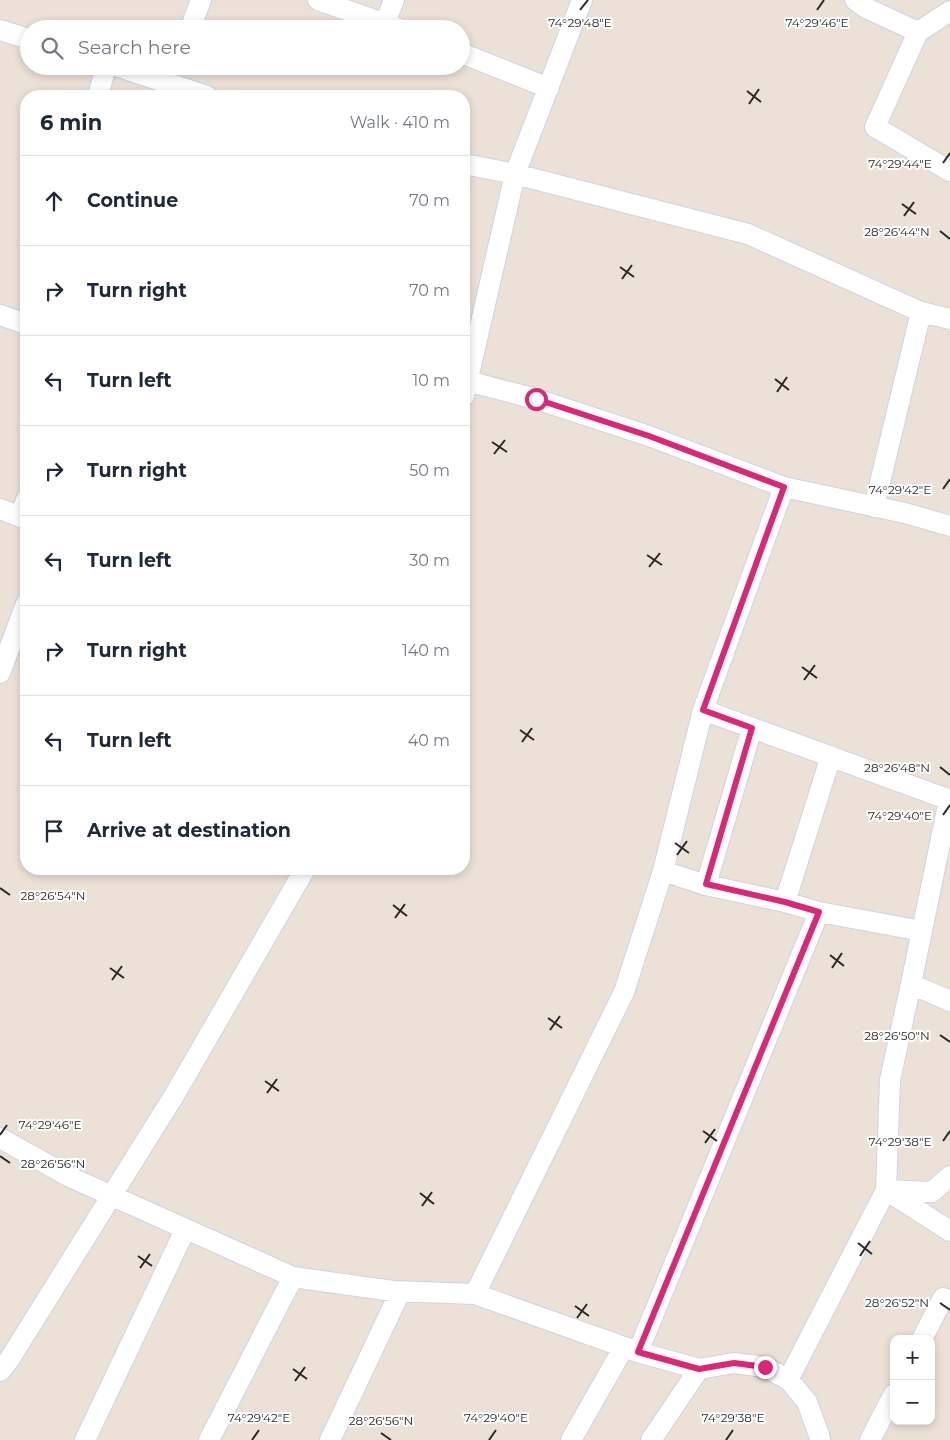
<!DOCTYPE html>
<html lang="en">
<head>
<meta charset="utf-8">
<style>
  :root { --surface:#fff; --page:#f6f6f7; --text:#1f2937; --muted:#747a83; --line:#e0e1e3 }
  body { margin:0; font-family:Montserrat,sans-serif; background:var(--page); color:var(--text) }
  .controls { position:absolute; right:15px; bottom:15px; display:grid; overflow:hidden; border-radius:10px; box-shadow:0 2px 8px #0003 }
  .controls button { width:45px; height:45px; display:grid; place-items:center; padding:0; border:0; border-bottom:1px solid var(--line); background:var(--surface); color:var(--text); font:25px sans-serif }
  .stop { position:absolute; width:15px; height:15px; margin:-11px; border:4px solid #db2777; border-radius:50%; background:#fff }
  .stop.end { background:#db2777; border-color:#fff; box-shadow:0 1px 5px #0008 }
  .list { margin:0; padding:0; list-style:none }
  h2 { display:flex; justify-content:space-between; align-items:center; height:65px; margin:0; padding:0 20px; font-size:21px }
  h2 small { font-size:16px; font-weight:400; color:var(--muted) }
  .list li { display:grid; grid-template-columns:32px 1fr auto; gap:15px; align-items:center; box-sizing:border-box; height:90px; padding:0 20px; border-top:1px solid var(--line) }
  .list b { display:block; font-size:19px; white-space:nowrap }
  .list em { font-size:16px; font-style:normal; color:var(--muted) }
  .icon { flex:none; width:28px; height:28px; fill:none; stroke:currentColor; stroke-width:2; stroke-linecap:round; stroke-linejoin:round }
  .map { position:relative; flex:none; width:950px; height:1440px; overflow:hidden }
  .search { position:absolute; background:var(--surface); box-shadow:0 2px 8px #0003; left:20px; top:20px; width:450px; height:55px; display:flex; align-items:center; gap:12px; box-sizing:border-box; padding:0 18px; border-radius:28px; color:var(--muted); font-size:19px }
  .panel { position:absolute; background:var(--surface); box-shadow:0 2px 8px #0003; left:20px; top:90px; width:450px; height:785px; border-radius:20px }
  .map>svg:first-child { display:block }
</style>
</head>
<body>
<div class="map">
<svg width="950" height="1440" viewBox="0 0 950 1440">
  <rect width="100%" height="100%" fill="#ece1d7"/>
  <g fill="none" stroke-linecap="round" stroke-linejoin="round">
    <g stroke="#cdd3e3" stroke-width="22">
      <path id="street" d="M318,0L400,29
        M855,0L866,8L918,32L875,127L950,171
        M385,23L394,0
        M190,29L201,0
        M0,30L29,39
        M918,32L950,11
        M461,53L549,88
        M116,66L207,96
        M98,96L106,66
        M464,164L515,174L748,234L921,312L950,319
        M0,315L26,324
        M467,381L536,399L649,436L784,487
        M464,396L515,174L582,0
        M874,507L921,312
        M0,509L26,519
        M20,517L26,500
        M0,673L26,604
        M703,710L950,800
        M949,800L911,984L890,1080L886,1190L950,1231
        M663,871L706,885L752,728
        M706,885L785,902
        M819,912L785,902L831,756
        M911,984L950,1001
        M0,1138L70,1177L293,1277L393,1291L475,1294
        M922,1339L943,1298L950,1301
        M638,1352L819,912L922,931
        M699,1369L638,1352L475,1294L624,992L663,871L703,710L784,487L905,513L950,526
        M0,1371L9,1360L175,1094L305,869
        M788,1380L886,1190L932,1192L950,1176
        M85,1440L185,1230
        M209,1440L293,1277
        M330,1440L400,1292
        M571,1440L624,1347
        M651,1440L699,1369L734,1363L765,1367L789,1380L807,1402L819,1435L820,1440
        M870,1440L894,1394"/>
    </g>
    <use href="#street" stroke="#fff" stroke-width="20"/>
  </g>
  <g fill="none" stroke-linecap="round" stroke-linejoin="round">
    <path stroke="#db2777" stroke-width="6" d="M536,399L649,436L784,487L703,710L752,728L706,884L785,902L819,912L638,1352L699,1369L734,1363L765,1367"/>
  </g>
  <path fill="none" stroke="#282828" stroke-width="2" d="M580,10L588,0M817,10L824,0M747,91L761,102M749,104L759,89M943,163L950,153M902,204L916,214M904,216L914,202M940,231L950,239M620,267L634,277M622,279L632,265M775,379L789,390M777,392L787,377M492,442L507,452M494,454L505,440M943,489L950,479M647,555L662,565M649,567L660,553M802,667L817,678M804,680L815,665M520,730L534,740M522,742L532,728M940,767L950,775M943,815L950,805M675,843L689,853M677,855L687,841M0,888L10,895M393,905L407,916M395,918L405,904M830,955L844,966M110,968L124,978M832,968L842,953M112,980L122,966M548,1018L562,1028M550,1030L560,1016M940,1035L950,1042M265,1081L279,1091M267,1093L277,1079M703,1131L717,1141M0,1135L7,1125M943,1141L950,1131M705,1143L715,1129M0,1156L10,1163M420,1193L434,1204M422,1206L432,1192M858,1243L872,1254M138,1256L152,1266M860,1256L870,1241M140,1268L150,1254M940,1303L950,1310M575,1306L589,1316M577,1318L587,1304M293,1369L307,1379M295,1381L305,1367M381,1433L391,1440M252,1440L259,1430M489,1440L496,1430M726,1440L733,1430"/>
  <g font-size="12" text-anchor="middle" fill="#282828" stroke="#fff" stroke-width="4" stroke-linejoin="round" paint-order="stroke">
    <text x="580" y="27">74°29'48"E</text>
    <text x="817" y="27">74°29'46"E</text>
    <text x="900" y="168">74°29'44"E</text>
    <text x="897" y="236">28°26'44"N</text>
    <text x="900" y="494">74°29'42"E</text>
    <text x="897" y="772">28°26'48"N</text>
    <text x="900" y="820">74°29'40"E</text>
    <text x="53" y="900">28°26'54"N</text>
    <text x="897" y="1040">28°26'50"N</text>
    <text x="50" y="1129">74°29'46"E</text>
    <text x="900" y="1146">74°29'38"E</text>
    <text x="53" y="1168">28°26'56"N</text>
    <text x="897" y="1307">28°26'52"N</text>
    <text x="259" y="1422">74°29'42"E</text>
    <text x="496" y="1422">74°29'40"E</text>
    <text x="733" y="1422">74°29'38"E</text>
    <text x="381" y="1425">28°26'56"N</text>
  </g>
</svg>
<div class="controls">
<button>+</button>
<button>−</button>
</div>
<div class="stop" style="left:536px;top:399px"></div>
<div class="stop end" style="left:765px;top:1367px"></div>
<div class="search"><svg class="icon" aria-label="search" viewBox="0 0 24 24"><circle cx="10" cy="10" r="6"/><path d="M15 15l6 6"/></svg>Search here</div>
<section class="panel">
<h2>6 min<small>Walk · 410 m</small></h2>
<ul class="list">
<li><svg class="icon" aria-label="ahead" viewBox="0 0 24 24"><path d="M12 20V5M6 11l6-6 6 6"/></svg><div><b>Continue</b></div><em>70 m</em></li>
<li><svg class="icon" aria-label="right" viewBox="0 0 24 24"><path d="M7 20v-9h11M14 6l5 5-5 5"/></svg><div><b>Turn right</b></div><em>70 m</em></li>
<li><svg class="icon" aria-label="left" viewBox="0 0 24 24"><path d="M17 20v-9H6M10 6l-5 5 5 5"/></svg><div><b>Turn left</b></div><em>10 m</em></li>
<li><svg class="icon" aria-label="right" viewBox="0 0 24 24"><path d="M7 20v-9h11M14 6l5 5-5 5"/></svg><div><b>Turn right</b></div><em>50 m</em></li>
<li><svg class="icon" aria-label="left" viewBox="0 0 24 24"><path d="M17 20v-9H6M10 6l-5 5 5 5"/></svg><div><b>Turn left</b></div><em>30 m</em></li>
<li><svg class="icon" aria-label="right" viewBox="0 0 24 24"><path d="M7 20v-9h11M14 6l5 5-5 5"/></svg><div><b>Turn right</b></div><em>140 m</em></li>
<li><svg class="icon" aria-label="left" viewBox="0 0 24 24"><path d="M17 20v-9H6M10 6l-5 5 5 5"/></svg><div><b>Turn left</b></div><em>40 m</em></li>
<li><svg class="icon" aria-label="arrive" viewBox="0 0 24 24"><path d="M6 21V4h12l-3 4 3 4H6"/></svg><div><b>Arrive at destination</b></div></li>
</ul>
</section>
</div>
</body>
</html>
